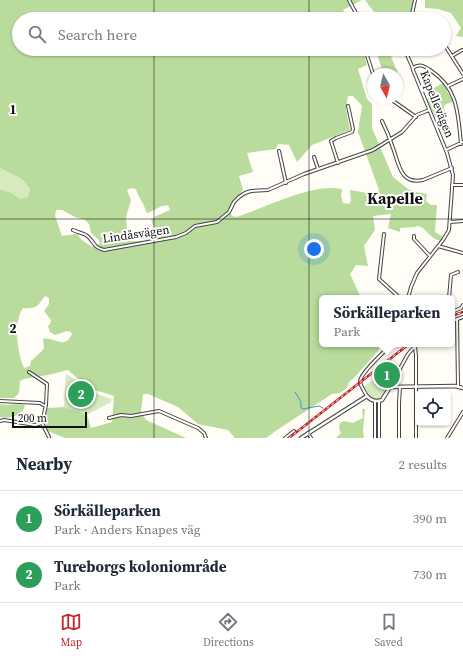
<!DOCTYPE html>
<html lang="en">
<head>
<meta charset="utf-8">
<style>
  :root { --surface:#fff; --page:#f6f6f7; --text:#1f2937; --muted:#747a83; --line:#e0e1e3; --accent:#c4262e }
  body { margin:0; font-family:"Source Serif 4",serif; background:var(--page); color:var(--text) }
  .controls { position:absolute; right:12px; bottom:12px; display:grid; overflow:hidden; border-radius:6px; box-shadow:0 1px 3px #0004 }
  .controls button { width:36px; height:36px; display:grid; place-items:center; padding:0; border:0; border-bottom:1px solid var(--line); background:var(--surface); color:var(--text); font:20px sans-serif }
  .compass { position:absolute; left:367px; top:68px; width:36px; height:36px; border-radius:50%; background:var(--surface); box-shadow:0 1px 3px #0004; rotate:172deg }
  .scale { position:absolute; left:12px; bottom:10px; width:75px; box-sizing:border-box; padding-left:4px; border:2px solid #111; border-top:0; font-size:11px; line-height:14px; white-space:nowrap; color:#111; -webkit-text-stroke:3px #fff; paint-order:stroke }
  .you { position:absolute; left:314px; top:249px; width:14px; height:14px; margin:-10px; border:3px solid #fff; border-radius:50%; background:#1a73e8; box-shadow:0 0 0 6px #1a73e833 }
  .badge { display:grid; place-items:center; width:26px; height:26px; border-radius:50%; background:var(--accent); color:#fff; font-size:13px; font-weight:700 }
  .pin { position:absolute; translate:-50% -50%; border:2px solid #fff; box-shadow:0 1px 4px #0006 }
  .popup { position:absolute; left:319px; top:295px; width:136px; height:52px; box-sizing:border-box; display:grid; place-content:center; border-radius:6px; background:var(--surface); filter:drop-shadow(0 1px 3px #0005); font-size:13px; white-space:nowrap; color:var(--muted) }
  .popup b { font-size:15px; color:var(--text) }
  .popup::after { content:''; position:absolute; left:50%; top:100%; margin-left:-8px; border:8px solid transparent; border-top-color:var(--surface) }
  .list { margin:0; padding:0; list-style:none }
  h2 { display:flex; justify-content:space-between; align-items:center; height:52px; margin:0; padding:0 16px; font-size:17px }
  h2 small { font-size:13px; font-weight:400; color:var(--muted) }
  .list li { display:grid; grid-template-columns:26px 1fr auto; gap:12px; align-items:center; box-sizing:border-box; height:56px; padding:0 16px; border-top:1px solid var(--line) }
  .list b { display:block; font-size:15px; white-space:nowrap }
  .list p { margin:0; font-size:13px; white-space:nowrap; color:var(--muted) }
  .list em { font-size:13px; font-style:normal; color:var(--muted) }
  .icon { flex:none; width:22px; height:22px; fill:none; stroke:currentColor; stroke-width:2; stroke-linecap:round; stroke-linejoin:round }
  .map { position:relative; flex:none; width:463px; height:438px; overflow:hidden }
  .search { position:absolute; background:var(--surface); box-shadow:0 1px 3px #0004; left:12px; right:12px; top:12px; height:44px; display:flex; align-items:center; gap:10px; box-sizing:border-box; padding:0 14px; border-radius:22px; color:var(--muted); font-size:15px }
  .sheet { height:164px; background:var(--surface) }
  nav { display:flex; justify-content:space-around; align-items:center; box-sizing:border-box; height:56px; border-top:1px solid var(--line); background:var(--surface); font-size:11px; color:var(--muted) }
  nav a { display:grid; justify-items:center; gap:2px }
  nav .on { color:var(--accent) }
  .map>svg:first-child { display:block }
</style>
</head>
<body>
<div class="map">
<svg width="463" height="438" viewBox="0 0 463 438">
  <rect width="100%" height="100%" fill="#fffdf5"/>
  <path fill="#d5ebbd" d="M0,168L22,179L30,189L28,197L20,199L12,193L0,189Z
    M398,364L383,396L377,399L370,396L364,386Z
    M66,374L79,382L82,389L112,399L111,402L87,415L64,407Z"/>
  <path fill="#b9dc9c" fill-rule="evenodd" d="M0,0H362L343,10L348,19H19V49H363L367,65L358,69L367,99L372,104V128L393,177L408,189L416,192L427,194L426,201L431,205H437L435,232L443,237L440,241C428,237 428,229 418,226L415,227L400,228V232L388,228L391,214L373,216L375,230L364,246L368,266L356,265L350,274L361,298H322V324L320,326L322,334V344H380L378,351L355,377L349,382L347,388L340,393L332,394L277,430L266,438H235L228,430L198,424L178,407L148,394H143L141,411L146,420L186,438H65L48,431L45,423L47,408L64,407L87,415L91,428L112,422L114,396L89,388L68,370L48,375L24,379L20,381L19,393L14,398H0V189L12,193L20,199L28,197L30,189L22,179L0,168ZM348,96H353L362,106L358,132L379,190L374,194L350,190L351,201L349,204L343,203L341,196L342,189C314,183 268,206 240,216L234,217L231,214V205L243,190L239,176L253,172L247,153L276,149L278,144L289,145L297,162L312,145L350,130L346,109ZM131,188L136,189C138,198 144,202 146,212L148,213L162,206L168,205L170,210L156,216L151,220L156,232C149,242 143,241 131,241L127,229L126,217L131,200L127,190ZM56,210H62L75,217L85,220L89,224L91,233L99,240L100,244L92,247L82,240L77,234L62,236L55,216ZM45,296L49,298V304L44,311L51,320L50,324L48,326L50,332L55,335L67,331L71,332L72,334C64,351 54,336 43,339L44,348L41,352L31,361L30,366L24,368C17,352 13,322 23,308C36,309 38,306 45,296Z
    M365,0H414L410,19H373L377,16Z
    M425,0H463V37L456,36L461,28L451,13L438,9L425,8Z
    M375,49H392L394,55L391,57L402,82L397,85V74H384Z
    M443,83L453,102L446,104L444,107L445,112L435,117L427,99L436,94L434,88Z
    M0,404C8,406 16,403 25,405C23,416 9,419 0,417Z
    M362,409H365L363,430L364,438H336L341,433L339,428L340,423L344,421L353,423L363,418Z"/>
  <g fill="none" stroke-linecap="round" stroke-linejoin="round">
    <path stroke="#3f96cf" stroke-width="1" d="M295,392L301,402V408L303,409L319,406L323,408"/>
    <g stroke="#444" stroke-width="4">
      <path id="minor" d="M349,0L359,19
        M411,19L415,0
        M444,44L463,74
        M365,49L373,74
        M406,49C406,57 412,63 413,70L447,153L453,175L449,230L443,240L417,273L411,287L408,298
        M452,56L462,50
        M413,68C419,63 424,66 430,70C458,88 458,113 461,144
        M448,86L463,79
        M389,98L416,117
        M382,121C386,129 390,139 393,148C399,164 400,185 423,180L452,168
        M446,150L463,142
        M279,151L286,183
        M314,157L318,169
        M338,163L331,141L336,138L352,132L353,129L348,106
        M452,185H463
        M450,222L463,221
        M73,230C77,232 82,233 86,235C94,240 92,247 104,250L176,237L186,233L195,226L217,222L229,212L234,202L239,197L245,193L251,191L268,190L304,174L373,150L402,132L417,115L429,110
        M384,234L379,279L400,298
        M414,236V239L430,256
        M438,246L463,253
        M449,298L451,275L458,272
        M452,312L461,308L463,305
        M457,319L458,386
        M452,321L463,317
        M386,344L388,347
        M415,346L416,356V438
        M392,383L408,354L417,344
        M367,396C365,392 361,387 360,382C359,374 386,350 392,344
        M0,401L40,403L45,406
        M375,401V438
        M379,401V438
        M109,418L121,415L131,416L159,411L198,428L204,433L206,438
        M0,421L4,420L35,425L42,423L46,405L47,384L29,372
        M42,423L49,437
        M308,433L311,438
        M285,438L294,431
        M399,438V403L400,387
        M447,438L463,412"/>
    </g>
    <g stroke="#444" stroke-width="4.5">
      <path id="tertiary" d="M301,438L367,396C371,401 376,402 382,400L390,387L455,386L463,388"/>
    </g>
    <use href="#minor" stroke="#fff" stroke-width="2"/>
    <use href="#tertiary" stroke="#fff" stroke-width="2.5"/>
    <g stroke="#c4262e" stroke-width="2.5">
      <path id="rail" d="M452,316L463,312
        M289,438L409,344"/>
    </g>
    <use href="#rail" stroke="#fff" stroke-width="1" stroke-dasharray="3" stroke-linecap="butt"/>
  </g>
  <path fill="none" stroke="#111" stroke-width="1" stroke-opacity="0.55" d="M154,0V19M309,0V19M154,49V438M309,49V438M0,219H463"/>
  <g text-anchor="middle" stroke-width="4" stroke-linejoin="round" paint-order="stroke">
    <g font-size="12" fill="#111" stroke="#fff">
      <text transform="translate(437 104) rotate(68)" y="4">Kapellevägen</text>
      <text transform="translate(136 234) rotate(-8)" y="4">Lindåsvägen</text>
    </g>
    <g font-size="16" font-weight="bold" fill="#111" stroke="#fff">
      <text x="395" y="204">Kapelle</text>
    </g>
  </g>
  <g font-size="13" text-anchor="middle" font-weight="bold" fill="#111" stroke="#fff" stroke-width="4" stroke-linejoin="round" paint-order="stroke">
    <text x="13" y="114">1</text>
    <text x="13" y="333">2</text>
  </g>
</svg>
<div class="controls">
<button><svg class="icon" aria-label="locate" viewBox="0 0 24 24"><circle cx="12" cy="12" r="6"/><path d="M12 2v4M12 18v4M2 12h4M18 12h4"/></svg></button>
</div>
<svg class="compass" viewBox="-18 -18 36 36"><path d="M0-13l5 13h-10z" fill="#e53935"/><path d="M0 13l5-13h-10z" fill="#747a83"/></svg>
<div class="scale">200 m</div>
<div class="you"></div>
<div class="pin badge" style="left:387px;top:375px;background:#2e9e5b">1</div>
<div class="popup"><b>Sörkälleparken</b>Park</div>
<div class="pin badge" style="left:81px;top:394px;background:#2e9e5b">2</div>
<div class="search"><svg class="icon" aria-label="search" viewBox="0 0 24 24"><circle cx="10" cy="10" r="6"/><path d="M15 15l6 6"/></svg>Search here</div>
</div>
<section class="sheet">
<h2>Nearby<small>2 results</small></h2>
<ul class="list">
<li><span class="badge" style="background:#2e9e5b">1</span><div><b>Sörkälleparken</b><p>Park · Anders Knapes väg</p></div><em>390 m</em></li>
<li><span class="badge" style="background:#2e9e5b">2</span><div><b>Tureborgs koloniområde</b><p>Park</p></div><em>730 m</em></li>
</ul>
</section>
<nav>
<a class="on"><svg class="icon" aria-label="map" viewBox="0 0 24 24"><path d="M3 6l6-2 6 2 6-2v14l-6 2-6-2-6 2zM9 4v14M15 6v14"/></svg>Map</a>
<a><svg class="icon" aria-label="directions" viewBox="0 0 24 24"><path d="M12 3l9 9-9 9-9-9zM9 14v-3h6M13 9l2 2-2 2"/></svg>Directions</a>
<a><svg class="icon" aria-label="saved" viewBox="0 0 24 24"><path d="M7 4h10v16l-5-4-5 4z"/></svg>Saved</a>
</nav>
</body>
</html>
